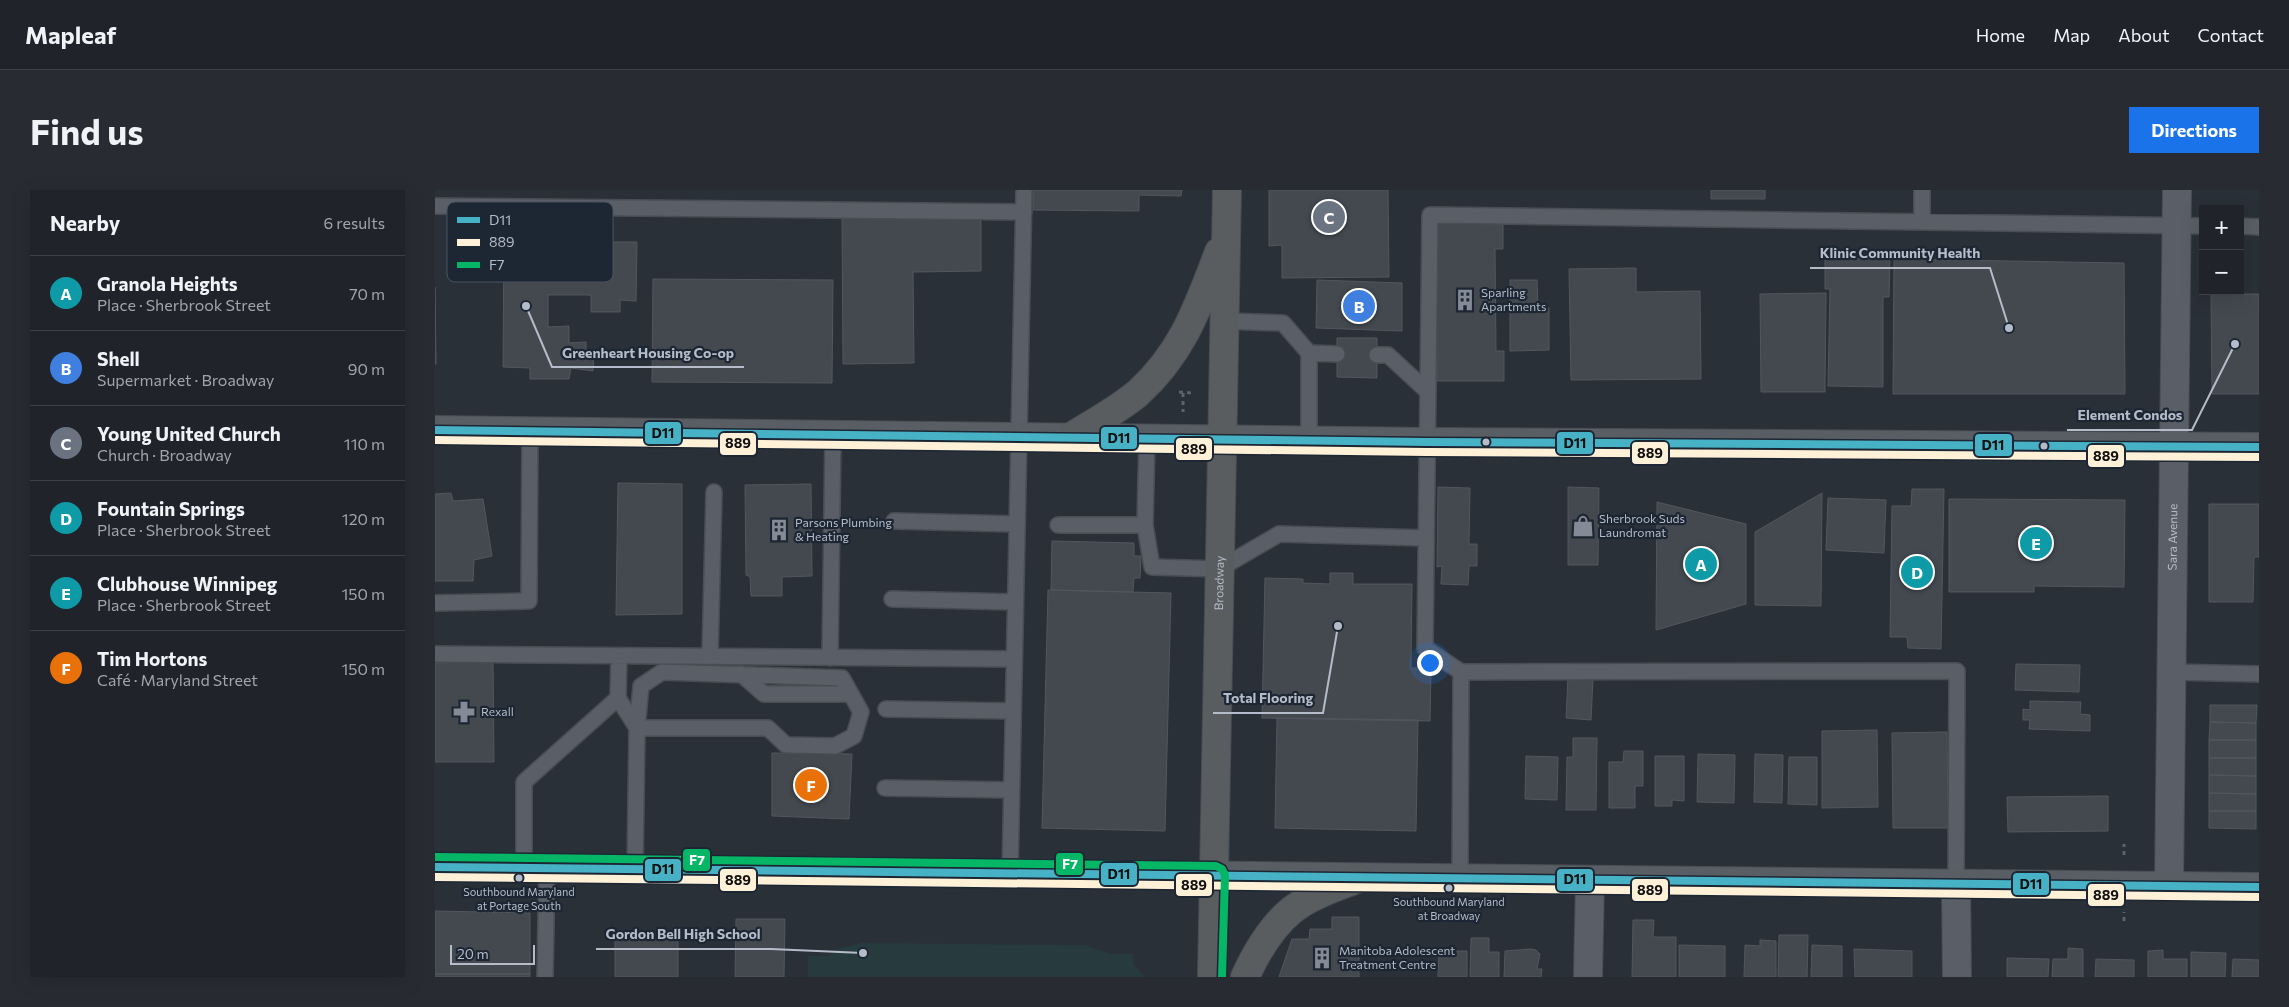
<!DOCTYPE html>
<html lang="en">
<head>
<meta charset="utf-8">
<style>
  :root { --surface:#20242a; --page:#282c32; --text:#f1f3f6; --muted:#a2a4a8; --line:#3d4147; --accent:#1a73e8 }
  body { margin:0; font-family:Commissioner,sans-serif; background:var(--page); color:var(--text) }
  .controls { position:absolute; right:15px; top:15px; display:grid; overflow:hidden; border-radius:0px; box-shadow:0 5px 20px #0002 }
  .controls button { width:45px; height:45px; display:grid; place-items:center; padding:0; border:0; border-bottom:1px solid var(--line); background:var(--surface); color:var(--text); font:25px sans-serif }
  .scale { position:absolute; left:15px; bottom:12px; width:85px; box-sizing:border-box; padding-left:5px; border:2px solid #b4bcc9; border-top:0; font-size:14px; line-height:18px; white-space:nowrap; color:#b4bcc9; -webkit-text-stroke:4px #1d2633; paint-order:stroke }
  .you { position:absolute; left:994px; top:472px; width:18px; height:18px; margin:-12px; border:4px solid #fff; border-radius:50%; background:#1a73e8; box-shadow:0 0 0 8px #1a73e833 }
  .badge { display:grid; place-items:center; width:32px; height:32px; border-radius:50%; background:var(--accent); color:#fff; font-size:16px; font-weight:700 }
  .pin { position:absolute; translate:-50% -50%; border:2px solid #fff; box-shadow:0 1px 5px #0006 }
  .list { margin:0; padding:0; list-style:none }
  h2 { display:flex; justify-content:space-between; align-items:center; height:65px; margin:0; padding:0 20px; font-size:21px }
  h2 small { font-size:16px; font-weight:400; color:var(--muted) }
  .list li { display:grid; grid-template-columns:32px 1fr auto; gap:15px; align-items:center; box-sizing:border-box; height:75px; padding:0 20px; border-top:1px solid var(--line) }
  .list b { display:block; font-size:19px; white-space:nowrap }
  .list p { margin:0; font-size:16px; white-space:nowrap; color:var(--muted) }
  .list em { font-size:16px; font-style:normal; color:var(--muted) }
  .map { position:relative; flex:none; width:1824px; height:787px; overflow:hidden; border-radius:0px }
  header { display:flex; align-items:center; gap:30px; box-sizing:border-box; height:70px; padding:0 25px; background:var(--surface); border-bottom:1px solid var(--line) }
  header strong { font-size:24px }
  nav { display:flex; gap:28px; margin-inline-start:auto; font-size:18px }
  .intro { display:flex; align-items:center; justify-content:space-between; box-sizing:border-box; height:120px; padding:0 30px }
  h1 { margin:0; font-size:35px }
  .button { padding:12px 22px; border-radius:0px; background:var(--accent); color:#fff; font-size:18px; font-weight:700 }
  main { display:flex; gap:30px; padding:0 30px }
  aside { flex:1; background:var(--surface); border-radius:0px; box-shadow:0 5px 20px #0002 }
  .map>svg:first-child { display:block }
</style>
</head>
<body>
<header>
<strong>Mapleaf</strong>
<nav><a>Home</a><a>Map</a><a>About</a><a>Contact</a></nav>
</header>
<div class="intro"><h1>Find us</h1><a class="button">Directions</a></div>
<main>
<aside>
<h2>Nearby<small>6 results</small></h2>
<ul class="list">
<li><span class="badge" style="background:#0f9aa8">A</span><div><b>Granola Heights</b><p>Place · Sherbrook Street</p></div><em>70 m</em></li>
<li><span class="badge" style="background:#3f7fe0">B</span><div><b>Shell</b><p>Supermarket · Broadway</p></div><em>90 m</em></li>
<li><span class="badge" style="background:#6b7280">C</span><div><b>Young United Church</b><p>Church · Broadway</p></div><em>110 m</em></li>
<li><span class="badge" style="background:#0f9aa8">D</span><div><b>Fountain Springs</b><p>Place · Sherbrook Street</p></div><em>120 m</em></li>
<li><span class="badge" style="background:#0f9aa8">E</span><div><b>Clubhouse Winnipeg</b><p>Place · Sherbrook Street</p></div><em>150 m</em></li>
<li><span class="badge" style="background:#e8710a">F</span><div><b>Tim Hortons</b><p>Café · Maryland Street</p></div><em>150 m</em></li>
</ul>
</aside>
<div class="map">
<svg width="1824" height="787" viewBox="0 0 1824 787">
  <rect width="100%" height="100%" fill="#2a3038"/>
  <path fill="#273a3e" d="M426,753L650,755L676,764H698V773L710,787H373V766H393L402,759Z"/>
  <path fill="#444950" stroke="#52575f" d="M598,0H747L746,6L704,5V21L598,20Z
    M834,0H953L954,87L847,88V55L834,56Z
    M1276,0H1330V9H1276Z
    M546,23V81L478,82L479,173L408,174L407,25Z
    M1000,31H1068V59H1060L1061,161H1069V191H1002Z
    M102,52H202L201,111L185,110V122H156V105H113V137L134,136V153L151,152V166L159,165L158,181L136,178L134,189H95V178L68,177L69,53H87L86,69L94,82L103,81Z
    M1390,68L1455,69L1454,107H1448V197L1393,196L1395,99H1390Z
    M1459,69L1689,73L1690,204H1458Z
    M1201,78V102L1265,101L1266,189L1136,190L1134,79Z
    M218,89L398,90L397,193L217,192Z
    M882,90L967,93V141L881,138Z
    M1075,90H1102L1103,118H1114V160L1075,161Z
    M0,97L1,174H0Z
    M1391,103L1390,202H1326L1325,104Z
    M1776,104H1824V204H1777Z
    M902,148H942V188L902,187Z
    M183,293L247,294V424L181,425Z
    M376,294L377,386L347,387V406H316L315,387L311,385L310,295Z
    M1003,297L1035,298L1034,354H1042V376H1034L1033,395L1006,394L1007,376L1002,377Z
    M1133,297L1164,298L1163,375H1133Z
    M1477,299H1509L1506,459L1473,458L1472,447H1455L1457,316H1476Z
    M16,303L18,311L48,309L57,366L39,370L38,391H0V304Z
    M1387,303L1386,416L1320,415V342Z
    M1393,308L1451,310L1449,363L1391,360Z
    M1514,309L1690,310L1689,397L1599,396V402H1514Z
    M1222,312L1311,334V414L1221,440Z
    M1774,314H1824V367H1819L1818,412H1774Z
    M617,351L699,353V366H706L705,388H699L698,402L616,400Z
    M895,383H918V394H977L976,478H996L995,531L827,528L830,388L868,389V393L895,394Z
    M613,400L736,403L730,641L607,638Z
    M58,471L59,572H0V473Z
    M1581,474L1645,475L1644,502L1580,500Z
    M1133,487L1158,489L1156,530L1131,528Z
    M1595,511L1646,512L1645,524L1655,525V541L1594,539L1595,530H1588V519L1595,520Z
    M1775,515H1822L1821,533L1775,532Z
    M842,528L983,530L981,641L840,638Z
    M1775,532L1821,533V550H1774Z
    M1442,540L1443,617L1387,618V541Z
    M1512,542L1513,638H1458L1457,543Z
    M1138,548H1162L1161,620H1131L1132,567H1138Z
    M1774,550H1821V568H1774Z
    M1189,561H1208V596H1200V618H1174V572H1188Z
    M337,563L417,564L414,629L337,626Z
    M1263,564L1300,565L1299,613L1262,612Z
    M1320,564L1348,565L1347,613L1319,612Z
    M1091,566L1123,567L1122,610L1090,609Z
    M1220,566H1249V611L1237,610V616H1220Z
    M1354,567H1382V615L1353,614Z
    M1774,568H1821V586L1774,585Z
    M1774,585L1821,586V604L1774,603Z
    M1774,603L1821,604V621H1774Z
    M1673,606V641L1573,642L1572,607Z
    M1774,621H1821V639L1774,638Z
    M0,721L95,723V784H0Z
    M897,727H924V787H844L857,749H874L875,739H897Z
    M301,729H350L349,787H300Z
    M1198,730H1219L1218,747H1241V787H1197Z
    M180,743L243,744V787H180Z
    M1344,745H1373L1372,787H1343Z
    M1036,748H1054V762H1064V787H1035Z
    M1325,750L1341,751V787H1309L1310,755L1325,756Z
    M1244,755L1290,756V787H1244Z
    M1377,755L1407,756V787H1376Z
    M1633,758L1648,759V787H1617L1618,769H1633Z
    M1096,759L1101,760L1105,764L1102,779H1107L1106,787H1069L1070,761Z
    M1419,759L1477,761V787H1420Z
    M1728,760V769H1752V787H1713V761Z
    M1004,761H1032V787H1003Z
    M1756,762L1791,763L1790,787H1756Z
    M1572,768L1614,769L1613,787H1572Z
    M1661,769L1699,770V787H1660Z
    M1798,769L1824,770V787H1797Z
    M0,784H95V787H0Z"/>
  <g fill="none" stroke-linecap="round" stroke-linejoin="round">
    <g stroke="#484c53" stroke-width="18">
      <path id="lane" d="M1487,0V32
        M0,16L589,22
        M1805,36L1824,37
        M789,131L848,133L874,163V250
        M874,163L902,164
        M942,165H953L992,201
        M459,331L581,334
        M623,335H710L717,377L784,379L844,344L991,348
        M710,335L712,248
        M457,409L579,412
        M0,413L94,411L95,241
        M0,464L578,469
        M184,466L183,508L202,538
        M275,466L279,302
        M395,468L398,244
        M1736,482L1824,484
        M306,484L329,504H416
        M451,519L577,521
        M450,598L576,600
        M89,678V592L183,508
        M200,679L202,538H333L351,555L400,556L419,546L426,522L407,488L227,482L206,496L202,538
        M575,684L589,0
        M1025,689L1026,482
        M1521,694L1522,481L1026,482L990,458L995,25L1768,36
        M110,787L112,677"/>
    </g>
    <g stroke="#484c53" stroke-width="30">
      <g id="street">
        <path d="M1521,694L1522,787"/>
        <path id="s1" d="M1734,695L1742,0"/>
        <path d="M1153,787L1155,690"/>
      </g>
    </g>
    <g stroke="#484c53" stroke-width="30">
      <path id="secondary" d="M0,240L992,252L1824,257
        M0,677L1824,697"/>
    </g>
    <g stroke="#474c53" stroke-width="30">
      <g id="highway">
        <path d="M636,247C658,233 683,220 703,203C748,162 763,117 784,62"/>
        <path id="s2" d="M777,787L792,0"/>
        <path d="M810,787C821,763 837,736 857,720C876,705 902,697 924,688"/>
      </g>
    </g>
    <path stroke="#5d636a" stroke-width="3" stroke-dasharray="4 4" stroke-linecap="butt" d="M744,202L757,203
      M748,203V222
      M1689,665V654
      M1689,731V722"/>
    <use href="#lane" stroke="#5a5e66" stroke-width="15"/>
    <use href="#street" stroke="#5a5e66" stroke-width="28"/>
    <use href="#secondary" stroke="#595d64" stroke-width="28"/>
    <use href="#highway" stroke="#5a5d60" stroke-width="28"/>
    <g stroke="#1d2633" stroke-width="11">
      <path id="bus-1" d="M0,240L992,252L1824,257
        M0,677L1824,697"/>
    </g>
    <g stroke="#1d2633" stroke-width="11">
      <path id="bus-2" d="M0,250L992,262L1824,267
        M0,687L1824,707"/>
    </g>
    <g stroke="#1d2633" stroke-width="11">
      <path id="bus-3" d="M0,667L781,676L787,679L790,685L787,787"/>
    </g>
    <use href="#bus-1" stroke="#47b2c5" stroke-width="8"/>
    <use href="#bus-2" stroke="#fff0d8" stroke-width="8"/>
    <use href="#bus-3" stroke="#06b667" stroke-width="8"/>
  </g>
  <defs>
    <g id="building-bare" transform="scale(1.725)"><path d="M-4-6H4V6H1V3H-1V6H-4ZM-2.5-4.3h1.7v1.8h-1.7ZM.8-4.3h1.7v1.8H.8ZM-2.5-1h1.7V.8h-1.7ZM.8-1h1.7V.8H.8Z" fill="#848b96" stroke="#1d2633" stroke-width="2.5" paint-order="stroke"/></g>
    <g id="shop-bare" transform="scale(1.725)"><path d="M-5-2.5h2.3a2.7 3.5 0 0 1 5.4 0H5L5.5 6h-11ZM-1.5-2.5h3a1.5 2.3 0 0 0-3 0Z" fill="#848b96" stroke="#1d2633" stroke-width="2.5" paint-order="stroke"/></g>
    <g id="pharmacy-bare" transform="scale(1.725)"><path d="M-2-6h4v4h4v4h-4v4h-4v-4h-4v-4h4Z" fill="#848b96" stroke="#1d2633" stroke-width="2.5" paint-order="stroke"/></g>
  </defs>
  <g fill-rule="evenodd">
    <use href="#building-bare" x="1030" y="110"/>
    <use href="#shop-bare" x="1148" y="336"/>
    <use href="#building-bare" x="344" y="340"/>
    <use href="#pharmacy-bare" x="29" y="522"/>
    <use href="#building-bare" x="887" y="768"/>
  </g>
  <g fill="#b4bcc9" stroke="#1d2633" stroke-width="2">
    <circle cx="1051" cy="252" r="4.5"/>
    <circle cx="1609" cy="256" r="4.5"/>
    <circle cx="84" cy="688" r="4.5"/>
    <circle cx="1014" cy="698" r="4.5"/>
  </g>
  <g text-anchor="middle" stroke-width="4.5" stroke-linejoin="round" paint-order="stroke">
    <g font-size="11" fill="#b4bcc9" stroke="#1d2633">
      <text x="84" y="706">Southbound Maryland<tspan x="84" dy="14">at Portage South</tspan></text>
      <text x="1014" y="716">Southbound Maryland<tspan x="1014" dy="14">at Broadway</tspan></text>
    </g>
    <g font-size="12" fill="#b4bcc9" stroke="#1d2633" text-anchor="start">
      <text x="1046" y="107">Sparling<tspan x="1046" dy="14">Apartments</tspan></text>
      <text x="1164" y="333">Sherbrook Suds<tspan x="1164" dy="14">Laundromat</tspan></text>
      <text x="360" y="337">Parsons Plumbing<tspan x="360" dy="14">&amp; Heating</tspan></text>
      <text x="46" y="526">Rexall</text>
      <text x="904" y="765">Manitoba Adolescent<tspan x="904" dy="14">Treatment Centre</tspan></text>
    </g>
    <g font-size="12" fill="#b4bcc9" stroke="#1d2633">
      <text dy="4" stroke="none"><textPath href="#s1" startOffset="348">Sara Avenue</textPath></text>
      <text dy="4" stroke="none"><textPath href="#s2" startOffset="394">Broadway</textPath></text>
    </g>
  </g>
  <rect x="12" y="12" width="166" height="80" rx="8" fill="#1d2633" stroke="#4a5360" stroke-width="1"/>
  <rect x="22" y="27" width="23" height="6" fill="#47b2c5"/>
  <rect x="22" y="49" width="23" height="7" fill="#fff0d8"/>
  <rect x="22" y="72" width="23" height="6" fill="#06b667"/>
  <g font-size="14" fill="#b4bcc9">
    <text x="54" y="35">D11</text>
    <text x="54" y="57">889</text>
    <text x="54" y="80">F7</text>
  </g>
  <path fill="none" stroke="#b4bcc9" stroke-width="2" d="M1574 138L1555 78H1375M91 116L117 177H309M1800 154L1757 240H1632M903 436L888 523H778M428 763L336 759H161"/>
  <g fill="#b4bcc9" stroke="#1d2633" stroke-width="2">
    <circle cx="1574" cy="138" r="5"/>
    <circle cx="91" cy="116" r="5"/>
    <circle cx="1800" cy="154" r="5"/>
    <circle cx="903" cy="436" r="5"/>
    <circle cx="428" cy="763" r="5"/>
  </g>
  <g font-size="14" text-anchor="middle" font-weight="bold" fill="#b4bcc9" stroke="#1d2633" stroke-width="4.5" stroke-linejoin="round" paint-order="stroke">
    <text x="1465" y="68">Klinic Community Health</text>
    <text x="213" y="168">Greenheart Housing Co-op</text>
    <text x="1695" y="230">Element Condos</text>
    <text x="833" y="513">Total Flooring</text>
    <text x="248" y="749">Gordon Bell High School</text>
  </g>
  <g stroke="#1d2633" stroke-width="2">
    <rect x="209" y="231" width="38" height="24" rx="5" fill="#47b2c5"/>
    <rect x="665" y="236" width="38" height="24" rx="5" fill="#47b2c5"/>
    <rect x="1121" y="241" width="38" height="24" rx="5" fill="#47b2c5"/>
    <rect x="284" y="242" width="38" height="24" rx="5" fill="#fff0d8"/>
    <rect x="1539" y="243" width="39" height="24" rx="5" fill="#47b2c5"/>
    <rect x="740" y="247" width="38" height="24" rx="5" fill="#fff0d8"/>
    <rect x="1196" y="251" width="38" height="24" rx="5" fill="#fff0d8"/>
    <rect x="1652" y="254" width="38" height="24" rx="5" fill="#fff0d8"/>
    <rect x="247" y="658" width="29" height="24" rx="5" fill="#06b667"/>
    <rect x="620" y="662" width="29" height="24" rx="5" fill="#06b667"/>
    <rect x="209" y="668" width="38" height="24" rx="5" fill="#47b2c5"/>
    <rect x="665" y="672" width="38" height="24" rx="5" fill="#47b2c5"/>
    <rect x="1121" y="678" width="38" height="24" rx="5" fill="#47b2c5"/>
    <rect x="284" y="678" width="38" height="24" rx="5" fill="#fff0d8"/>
    <rect x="1577" y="682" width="38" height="24" rx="5" fill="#47b2c5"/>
    <rect x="740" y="683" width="38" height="24" rx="5" fill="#fff0d8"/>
    <rect x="1196" y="688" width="38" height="24" rx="5" fill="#fff0d8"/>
    <rect x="1652" y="693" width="38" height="24" rx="5" fill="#fff0d8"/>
  </g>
  <g font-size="14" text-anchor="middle" font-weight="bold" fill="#fff">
    <text x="262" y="675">F7</text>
    <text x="635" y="679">F7</text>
  </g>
  <g font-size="14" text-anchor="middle" font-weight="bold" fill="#111">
    <text x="228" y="248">D11</text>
    <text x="684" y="253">D11</text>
    <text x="1140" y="258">D11</text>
    <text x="303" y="258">889</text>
    <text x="1558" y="260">D11</text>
    <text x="759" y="264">889</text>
    <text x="1215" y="268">889</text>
    <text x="1671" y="271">889</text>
    <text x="228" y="684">D11</text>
    <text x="684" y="689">D11</text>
    <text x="1140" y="694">D11</text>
    <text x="303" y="695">889</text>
    <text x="1596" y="699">D11</text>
    <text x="759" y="700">889</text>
    <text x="1215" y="705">889</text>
    <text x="1671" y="710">889</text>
  </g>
</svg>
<div class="controls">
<button>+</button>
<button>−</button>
</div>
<div class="scale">20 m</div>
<div class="you"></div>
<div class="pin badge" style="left:1266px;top:374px;background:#0f9aa8">A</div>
<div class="pin badge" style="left:924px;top:116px;background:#3f7fe0">B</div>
<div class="pin badge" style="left:894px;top:27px;background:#6b7280">C</div>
<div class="pin badge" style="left:1482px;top:382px;background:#0f9aa8">D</div>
<div class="pin badge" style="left:1601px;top:353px;background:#0f9aa8">E</div>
<div class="pin badge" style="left:376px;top:595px;background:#e8710a">F</div>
</div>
</main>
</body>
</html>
